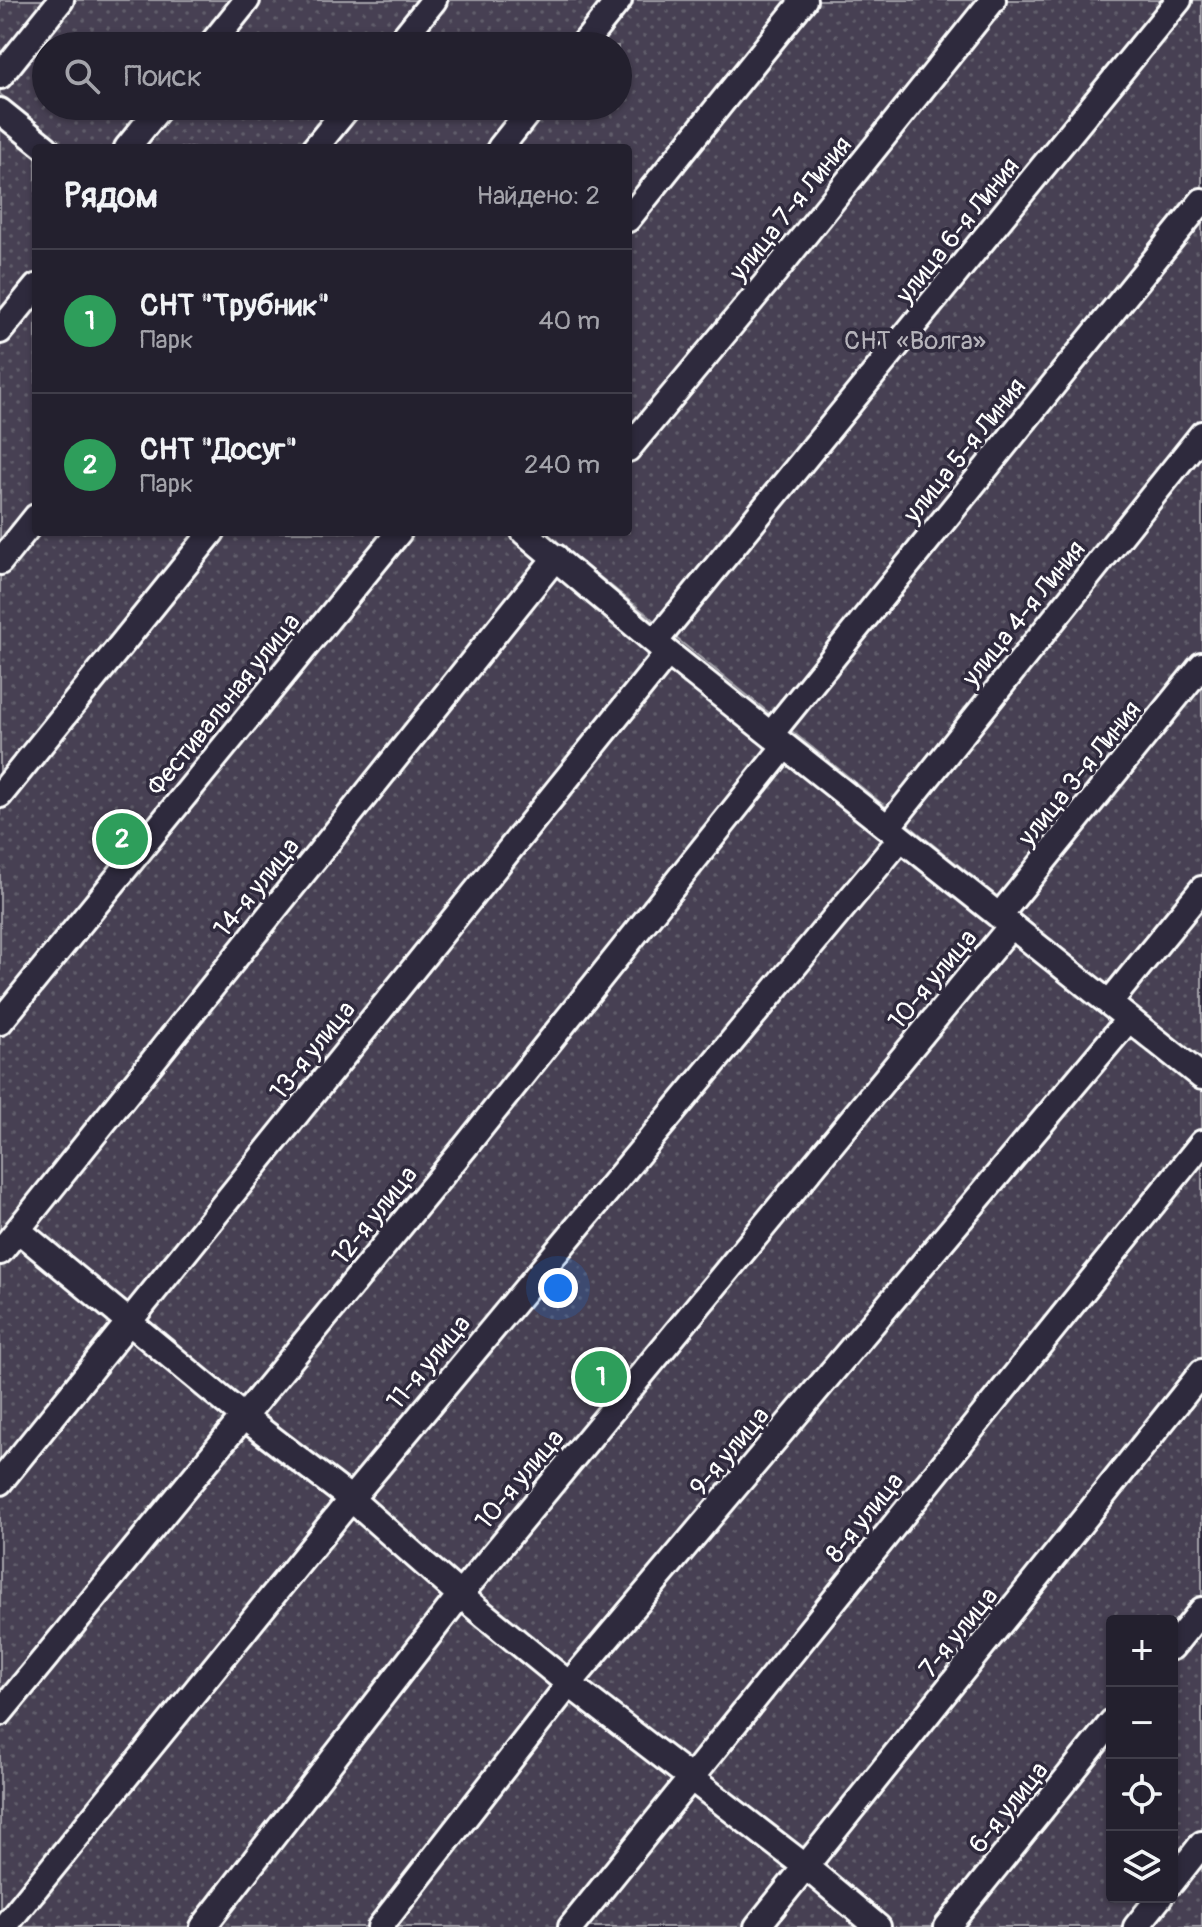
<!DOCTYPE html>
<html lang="ru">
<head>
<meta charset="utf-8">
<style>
  :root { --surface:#23202e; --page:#2f2d3a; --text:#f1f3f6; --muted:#a3a3aa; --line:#403e4a; --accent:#bca0f2 }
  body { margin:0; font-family:Pangolin,sans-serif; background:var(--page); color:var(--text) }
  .controls { position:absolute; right:24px; bottom:24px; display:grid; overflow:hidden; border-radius:8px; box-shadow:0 2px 6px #0004 }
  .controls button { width:72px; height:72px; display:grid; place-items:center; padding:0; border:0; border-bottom:2px solid var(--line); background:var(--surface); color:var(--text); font:40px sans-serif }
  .you { position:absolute; left:558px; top:1288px; width:28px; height:28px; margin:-20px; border:6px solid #fff; border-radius:50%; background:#1a73e8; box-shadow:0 0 0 12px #1a73e833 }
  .badge { display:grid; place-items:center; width:52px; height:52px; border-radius:50%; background:var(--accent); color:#fff; font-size:26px; font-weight:700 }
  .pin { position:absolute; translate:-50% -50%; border:4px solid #fff; box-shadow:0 2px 8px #0006 }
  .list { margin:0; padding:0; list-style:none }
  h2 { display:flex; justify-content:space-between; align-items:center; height:104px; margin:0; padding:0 32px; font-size:34px }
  h2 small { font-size:26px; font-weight:400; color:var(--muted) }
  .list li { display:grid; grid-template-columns:52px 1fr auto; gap:24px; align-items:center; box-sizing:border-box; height:144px; padding:0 32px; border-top:2px solid var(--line) }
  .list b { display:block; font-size:30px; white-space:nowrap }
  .list p { margin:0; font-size:26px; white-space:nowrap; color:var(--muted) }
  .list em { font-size:26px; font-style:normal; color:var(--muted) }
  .icon { flex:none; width:44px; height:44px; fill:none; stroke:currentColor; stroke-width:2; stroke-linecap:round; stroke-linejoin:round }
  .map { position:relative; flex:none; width:1202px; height:1927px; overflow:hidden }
  .search { position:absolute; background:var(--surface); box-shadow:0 2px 6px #0004; left:32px; top:32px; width:600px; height:88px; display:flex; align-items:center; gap:20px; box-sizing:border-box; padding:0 28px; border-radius:44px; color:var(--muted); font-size:30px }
  .panel { position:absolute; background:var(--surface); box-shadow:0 2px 6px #0004; left:32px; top:144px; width:600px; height:392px; border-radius:8px }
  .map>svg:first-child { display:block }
</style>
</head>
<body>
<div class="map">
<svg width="1202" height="1927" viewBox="0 0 1202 1927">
  <defs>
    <pattern id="park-dots" width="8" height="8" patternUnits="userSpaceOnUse" patternTransform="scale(2)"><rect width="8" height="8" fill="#464152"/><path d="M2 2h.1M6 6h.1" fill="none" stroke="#625e6c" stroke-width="1.8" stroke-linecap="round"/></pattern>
  </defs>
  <rect width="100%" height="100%" fill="#2f2a3d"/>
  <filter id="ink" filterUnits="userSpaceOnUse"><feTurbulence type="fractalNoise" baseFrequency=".0125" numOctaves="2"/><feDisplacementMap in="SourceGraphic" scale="16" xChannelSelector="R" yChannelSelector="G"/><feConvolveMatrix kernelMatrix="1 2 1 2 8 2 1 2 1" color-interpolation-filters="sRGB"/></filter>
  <g filter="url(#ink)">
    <path fill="url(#park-dots)" stroke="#a2a0a8" stroke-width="2" fill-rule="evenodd" d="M0,0H1202V1061L544,532H628V148H67L0,94ZM46,46H618V106H46Z
      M0,118L36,148V532H518L1202,1082V1927H0ZM1112,1621H1172V1897H1112Z"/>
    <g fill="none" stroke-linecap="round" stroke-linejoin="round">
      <g stroke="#fff" stroke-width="30">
        <path id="minor" d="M210,46L247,0
          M397,46L434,0
          M582,46L619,0
          M0,76L61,0
          M0,111L46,148
          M127,148L161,106
          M315,148L349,106
          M500,148L533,106
          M628,219L804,0
          M0,331L36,287
          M628,449L776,271L993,0
          M524,532L668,653L1202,1077
          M0,562L36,517
          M655,642L1179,0
          M771,734L1202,201
          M0,795L212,532
          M888,827L1202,434
          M999,916L1202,665
          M1109,1003L1202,889
          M0,1022L399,532
          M18,1230L245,1418L351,1499L460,1595L569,1684L806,1867L878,1927
          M0,1252L556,557
          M0,1482L668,653
          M1172,1647L1202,1610
          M0,1713L466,1146L785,746
          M1172,1882L1202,1844
          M4,1927L351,1499L901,838
          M203,1927L460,1595L1011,926
          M380,1927L569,1684L1129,1019
          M571,1927L1202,1143
          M757,1927L1202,1372
          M947,1927L1112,1722
          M1136,1927L1160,1897"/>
      </g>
      <use href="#minor" stroke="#2f2a3d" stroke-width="24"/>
    </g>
  </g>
  <g text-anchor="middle" stroke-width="7" stroke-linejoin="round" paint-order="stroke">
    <g font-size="26" fill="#fff" stroke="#2f2a3d">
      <text transform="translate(790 208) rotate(-51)" y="9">улица 7-я Линия</text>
      <text transform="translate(957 230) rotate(-51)" y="9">улица 6-я Линия</text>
      <text transform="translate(964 450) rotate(-51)" y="9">улица 5-я Линия</text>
      <text transform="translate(1023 613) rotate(-51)" y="9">улица 4-я Линия</text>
      <text transform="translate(223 704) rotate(-51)" y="9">Фестивальная улица</text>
      <text transform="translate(1079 773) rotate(-51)" y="9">улица 3-я Линия</text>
      <text transform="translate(256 887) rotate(-51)" y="9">14-я улица</text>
      <text transform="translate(932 979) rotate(-50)" y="9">10-я улица</text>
      <text transform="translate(312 1050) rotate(-51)" y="9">13-я улица</text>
      <text transform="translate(374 1215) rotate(-51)" y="9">12-я улица</text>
      <text transform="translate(428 1362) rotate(-50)" y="9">11-я улица</text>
      <text transform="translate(729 1451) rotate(-50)" y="9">9-я улица</text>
      <text transform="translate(519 1479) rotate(-50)" y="9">10-я улица</text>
      <text transform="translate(864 1517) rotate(-51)" y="9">8-я улица</text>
      <text transform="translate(958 1632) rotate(-51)" y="9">7-я улица</text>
      <text transform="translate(1008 1807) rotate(-51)" y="9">6-я улица</text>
    </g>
    <g font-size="26" fill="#b5b3ba" stroke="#2f2a3d">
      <text x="915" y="349">СНТ «Волга»</text>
    </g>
  </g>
</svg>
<div class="controls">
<button>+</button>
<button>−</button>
<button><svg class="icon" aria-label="locate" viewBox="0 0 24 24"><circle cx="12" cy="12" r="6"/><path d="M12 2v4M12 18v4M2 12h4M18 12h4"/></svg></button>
<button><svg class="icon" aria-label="layers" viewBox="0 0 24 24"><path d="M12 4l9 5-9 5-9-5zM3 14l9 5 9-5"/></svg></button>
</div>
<div class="you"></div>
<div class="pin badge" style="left:601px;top:1377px;background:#2e9e5b">1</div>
<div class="pin badge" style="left:122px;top:839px;background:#2e9e5b">2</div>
<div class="search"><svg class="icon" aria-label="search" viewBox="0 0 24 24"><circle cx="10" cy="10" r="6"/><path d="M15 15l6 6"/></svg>Поиск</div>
<section class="panel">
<h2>Рядом<small>Найдено: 2</small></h2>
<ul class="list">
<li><span class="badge" style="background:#2e9e5b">1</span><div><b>СНТ &quot;Трубник&quot;</b><p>Парк</p></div><em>40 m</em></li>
<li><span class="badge" style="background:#2e9e5b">2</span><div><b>СНТ &quot;Досуг&quot;</b><p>Парк</p></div><em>240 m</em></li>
</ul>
</section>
</div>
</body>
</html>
